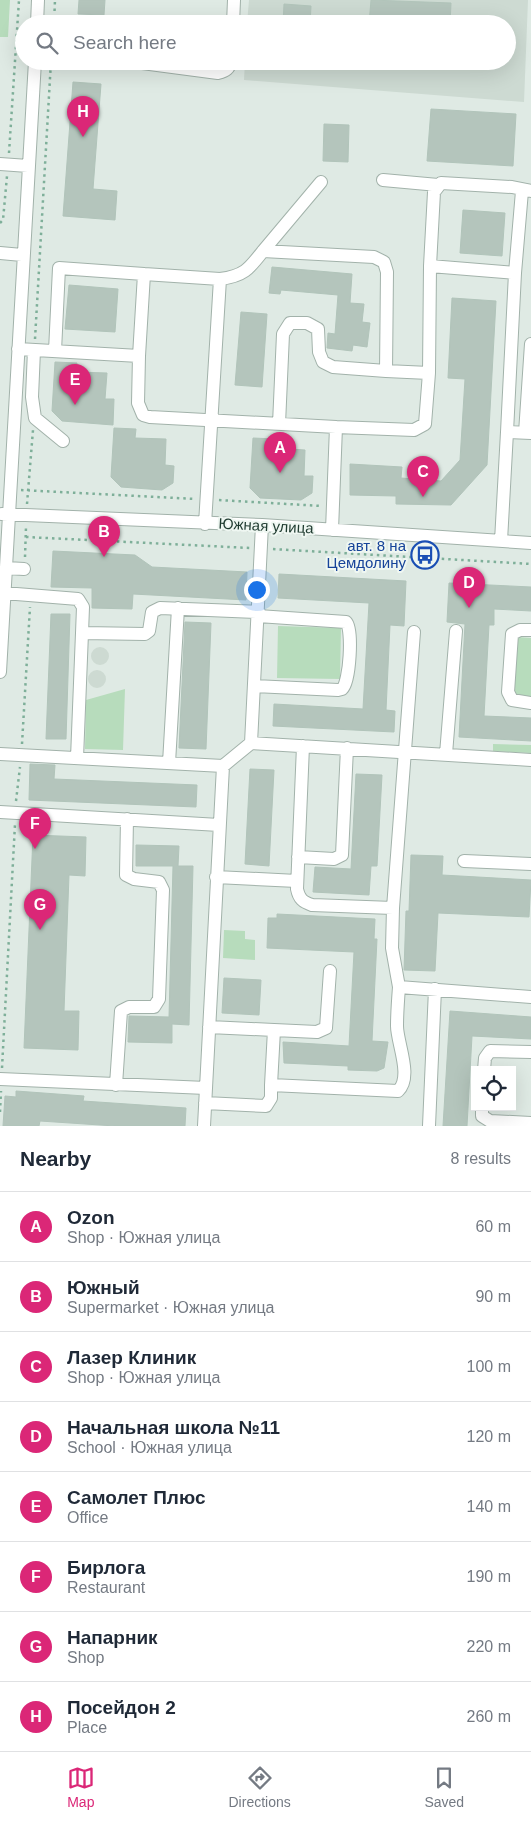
<!DOCTYPE html>
<html lang="en">
<head>
<meta charset="utf-8">
<style>
  :root { --surface:#fff; --page:#f6f6f7; --text:#1f2937; --muted:#747a83; --line:#e0e1e3; --accent:#db2777 }
  body { margin:0; font-family:Arial,sans-serif; background:var(--page); color:var(--text) }
  .controls { position:absolute; right:15px; bottom:15px; display:grid; overflow:hidden; border-radius:0px; box-shadow:0 5px 20px #0002 }
  .controls button { width:45px; height:45px; display:grid; place-items:center; padding:0; border:0; border-bottom:1px solid var(--line); background:var(--surface); color:var(--text); font:25px sans-serif }
  .you { position:absolute; left:256px; top:589px; width:18px; height:18px; margin:-12px; border:4px solid #fff; border-radius:50%; background:#1a73e8; box-shadow:0 0 0 8px #1a73e833 }
  .badge { display:grid; place-items:center; width:32px; height:32px; border-radius:50%; background:var(--accent); color:#fff; font-size:16px; font-weight:700 }
  .pin { position:absolute; translate:-50% -41px; filter:drop-shadow(0 1px 2px #0008) }
  .pin::after { content:''; position:absolute; top:26px; width:18px; height:15px; background:inherit; clip-path:polygon(0 0,100% 0,50% 100%) }
  .list { margin:0; padding:0; list-style:none }
  h2 { display:flex; justify-content:space-between; align-items:center; height:65px; margin:0; padding:0 20px; font-size:21px }
  h2 small { font-size:16px; font-weight:400; color:var(--muted) }
  .list li { display:grid; grid-template-columns:32px 1fr auto; gap:15px; align-items:center; box-sizing:border-box; height:70px; padding:0 20px; border-top:1px solid var(--line) }
  .list b { display:block; font-size:19px; white-space:nowrap }
  .list p { margin:0; font-size:16px; white-space:nowrap; color:var(--muted) }
  .list em { font-size:16px; font-style:normal; color:var(--muted) }
  .icon { flex:none; width:28px; height:28px; fill:none; stroke:currentColor; stroke-width:2; stroke-linecap:round; stroke-linejoin:round }
  .map { position:relative; flex:none; width:531px; height:1126px; overflow:hidden }
  .search { position:absolute; background:var(--surface); box-shadow:0 5px 20px #0002; left:15px; right:15px; top:15px; height:55px; display:flex; align-items:center; gap:12px; box-sizing:border-box; padding:0 18px; border-radius:28px; color:var(--muted); font-size:19px }
  .sheet { height:625px; background:var(--surface) }
  nav { display:flex; justify-content:space-around; align-items:center; box-sizing:border-box; height:70px; border-top:1px solid var(--line); background:var(--surface); font-size:14px; color:var(--muted) }
  nav a { display:grid; justify-items:center; gap:2px }
  nav .on { color:var(--accent) }
  .map>svg:first-child { display:block }
</style>
</head>
<body>
<div class="map">
<svg width="531" height="1126" viewBox="0 0 531 1126">
  <rect width="100%" height="100%" fill="#dfeae4"/>
  <path fill="#cddad2" d="M249,0H528L524,102L244,80L245,61H507V24H247Z
    M91 656a9 9 0 1 1 18 0a9 9 0 1 1-18 0Z
    M88 679a9 9 0 1 1 18 0a9 9 0 1 1-18 0Z"/>
  <path fill="#b7dcbc" d="M0,0H10L8,37H0Z
    M278,626L341,628L340,679L277,678Z
    M517,637L531,638V699L513,698Z
    M125,689L123,750L85,749L86,700Z
    M493,744L531,745V753L493,751Z
    M224,930L245,931V939L255,940V960L223,958Z"/>
  <path fill="#b4c5bc" stroke="#b1c4ba" d="M79,0H105L104,15L78,14Z
    M371,0L451,3L450,24H369Z
    M284,4L311,6L310,24H283Z
    M73,82L101,84L93,189L117,191L115,220L63,216Z
    M431,109L516,114L513,166L427,161Z
    M324,124L349,125L348,162L323,161Z
    M463,210L505,213L502,256L460,253Z
    M272,267L352,274L350,303L364,304L362,322L370,323L367,347L353,345L352,351L327,348L328,333L335,334L338,295L281,290L280,294L269,293Z
    M69,285L118,289L115,332L65,329Z
    M452,298L496,301L487,465L451,505L396,504V496L350,495V464L402,467L401,478L441,481L460,460L465,379L448,378Z
    M241,312L267,314L262,387L235,385Z
    M55,362L77,363L76,372L107,373L105,399H114L113,425L62,421L52,411Z
    M114,428L136,429L135,438L166,439L165,465L174,466L173,483L162,490L121,487L111,477Z
    M253,438L275,439L274,448L305,450L304,476H313L312,493L301,500L260,498L250,488Z
    M53,551L135,555L152,567L247,572L246,600L133,594L132,609L92,608V588L51,587Z
    M279,574L406,581L404,626L390,625L386,710L395,711L394,732L273,726L274,704L363,709L369,603L278,598Z
    M449,583L531,587V611L494,609V625H489L484,716L531,718V741L459,737L465,624L447,622Z
    M51,614H70L66,739H46Z
    M185,622L211,623L206,749L179,748Z
    M30,764L55,765L54,779L197,785L196,807L29,800Z
    M250,769L274,770L269,866L245,864Z
    M356,774L382,775L377,866H371L369,895L313,892L315,867L351,869Z
    M33,835L86,837L85,876L69,875L64,1011H79L78,1050L24,1048Z
    M136,845L179,846L178,866H193L189,1025L172,1024V1043L128,1042L129,1016L169,1017L173,866H136Z
    M411,855L443,856L442,875L531,880L529,917L438,913L435,971L404,970L406,911H409Z
    M277,914L375,919L374,939H377L372,1041L388,1042L384,1068L377,1071L348,1070V1066L284,1063L283,1042L349,1046L354,952L267,948L268,918H277Z
    M224,978L261,980L259,1015L222,1013Z
    M450,1011L531,1017V1039L472,1036L467,1126H443Z
    M16,1091L84,1096L83,1101L186,1108L185,1126H115L40,1121L39,1126H3L5,1096L16,1097Z"/>
  <g fill="none" stroke-linecap="round" stroke-linejoin="round">
    <g stroke="#a2b2aa" stroke-width="14">
      <path id="minor" d="M37,24L38,0
        M233,24L234,0
        M127,61L218,73C226,71 229,69 231,61
        M0,164L28,166
        M383,180L438,185
        M522,191L515,273L430,266L434,192L441,183L512,187L531,191
        M263,251L321,182
        M0,253L22,255
        M220,279C244,276 249,269 263,251L374,257L384,262L387,272L386,371L333,367L323,362L319,352L318,329L307,323H290L283,334L279,424
        M18,349L139,356L138,403L143,415L150,417L336,427L332,530
        M34,350L32,397L35,418L63,441
        M55,351L59,268L144,274
        M139,356L144,274L220,279L205,524
        M386,371L429,373
        M336,427L414,430L425,424L429,373L430,266
        M507,432L515,273
        M525,433L531,344
        M2,514L262,525L531,543
        M501,541L507,432L531,433
        M6,568L24,569
        M4,593L78,599L83,607L82,633
        M531,630H520L512,634L508,692L512,700L531,703
        M414,632L393,908L392,948L399,987L531,997
        M0,672L35,61
        M254,686L338,690L342,689C350,682 353,629 346,622L258,616
        M251,743L262,525
        M303,746L297,889C299,899 303,902 312,905L393,908
        M0,754L223,766L251,743L531,760
        M446,754L456,631
        M77,758L82,633L145,634L149,631L152,612L160,608L259,612
        M169,763L178,608
        M0,812L219,825
        M298,857L334,859L342,855L347,748
        M464,861L531,864
        M216,877L297,881
        M209,1027L274,1030
        M484,1070L485,1058L490,1051L531,1052
        M0,1079L206,1088
        M116,1085L121,1011L129,1007H154L159,999L163,890L159,882L134,879L126,875L127,819
        M271,1085L274,1030L317,1032L326,1028L330,971
        M205,1103L266,1106L271,1098V1085L398,1091C413,1077 397,1043 397,1026C397,1013 398,1000 399,987
        M482,1107V1116L490,1121L531,1123
        M204,1126L223,766
        M429,1126L435,989"/>
    </g>
    <path stroke="#7eaf99" stroke-width="2.5" stroke-dasharray="2.5 4" stroke-linecap="butt" d="M54,24L55,0
      M9,153L19,0
      M0,223L3,220L7,176
      M35,339L51,61
      M21,490L196,499
      M219,500L321,506
      M27,504L33,430
      M26,537L250,548
      M273,549L531,564
      M25,557L26,527
      M22,744L30,607
      M16,801L20,767
      M2,1068L15,824
      M0,1112L1,1091"/>
    <use href="#minor" stroke="#fff" stroke-width="12"/>
  </g>
  <defs>
    <g id="bus-ring" transform="scale(1.4375)"><circle r="9.5" fill="#eff7f2" stroke="#1a4fb4" stroke-width="1.5"/><path d="M-5-6H5V4H4V6H2V4H-2V6H-4V4H-5ZM-3.5-4V0h7V-4ZM-3.5 1.2v1.5H-2V1.2ZM2 1.2v1.5H3.5V1.2Z" fill="#1a4fb4"/></g>
  </defs>
  <g fill-rule="evenodd">
    <use href="#bus-ring" x="425" y="555"/>
  </g>
  <g text-anchor="middle" stroke-width="4" stroke-linejoin="round" paint-order="stroke">
    <g font-size="15" fill="#1f3b30" stroke="#eff7f2">
      <text transform="translate(266 526) rotate(3)" y="5">Южная улица</text>
    </g>
    <g font-size="15" fill="#164399" stroke="#eff7f2" text-anchor="end">
      <text x="406" y="551">авт. 8 на<tspan x="406" dy="17">Цемдолину</tspan></text>
    </g>
  </g>
</svg>
<div class="controls">
<button><svg class="icon" aria-label="locate" viewBox="0 0 24 24"><circle cx="12" cy="12" r="6"/><path d="M12 2v4M12 18v4M2 12h4M18 12h4"/></svg></button>
</div>
<div class="you"></div>
<div class="pin badge" style="left:280px;top:473px">A</div>
<div class="pin badge" style="left:104px;top:557px">B</div>
<div class="pin badge" style="left:423px;top:497px">C</div>
<div class="pin badge" style="left:469px;top:608px">D</div>
<div class="pin badge" style="left:75px;top:405px">E</div>
<div class="pin badge" style="left:35px;top:849px">F</div>
<div class="pin badge" style="left:40px;top:930px">G</div>
<div class="pin badge" style="left:83px;top:137px">H</div>
<div class="search"><svg class="icon" aria-label="search" viewBox="0 0 24 24"><circle cx="10" cy="10" r="6"/><path d="M15 15l6 6"/></svg>Search here</div>
</div>
<section class="sheet">
<h2>Nearby<small>8 results</small></h2>
<ul class="list">
<li><span class="badge">A</span><div><b>Ozon</b><p>Shop · Южная улица</p></div><em>60 m</em></li>
<li><span class="badge">B</span><div><b>Южный</b><p>Supermarket · Южная улица</p></div><em>90 m</em></li>
<li><span class="badge">C</span><div><b>Лазер Клиник</b><p>Shop · Южная улица</p></div><em>100 m</em></li>
<li><span class="badge">D</span><div><b>Начальная школа №11</b><p>School · Южная улица</p></div><em>120 m</em></li>
<li><span class="badge">E</span><div><b>Самолет Плюс</b><p>Office</p></div><em>140 m</em></li>
<li><span class="badge">F</span><div><b>Бирлога</b><p>Restaurant</p></div><em>190 m</em></li>
<li><span class="badge">G</span><div><b>Напарник</b><p>Shop</p></div><em>220 m</em></li>
<li><span class="badge">H</span><div><b>Посейдон 2</b><p>Place</p></div><em>260 m</em></li>
</ul>
</section>
<nav>
<a class="on"><svg class="icon" aria-label="map" viewBox="0 0 24 24"><path d="M3 6l6-2 6 2 6-2v14l-6 2-6-2-6 2zM9 4v14M15 6v14"/></svg>Map</a>
<a><svg class="icon" aria-label="directions" viewBox="0 0 24 24"><path d="M12 3l9 9-9 9-9-9zM9 14v-3h6M13 9l2 2-2 2"/></svg>Directions</a>
<a><svg class="icon" aria-label="saved" viewBox="0 0 24 24"><path d="M7 4h10v16l-5-4-5 4z"/></svg>Saved</a>
</nav>
</body>
</html>
